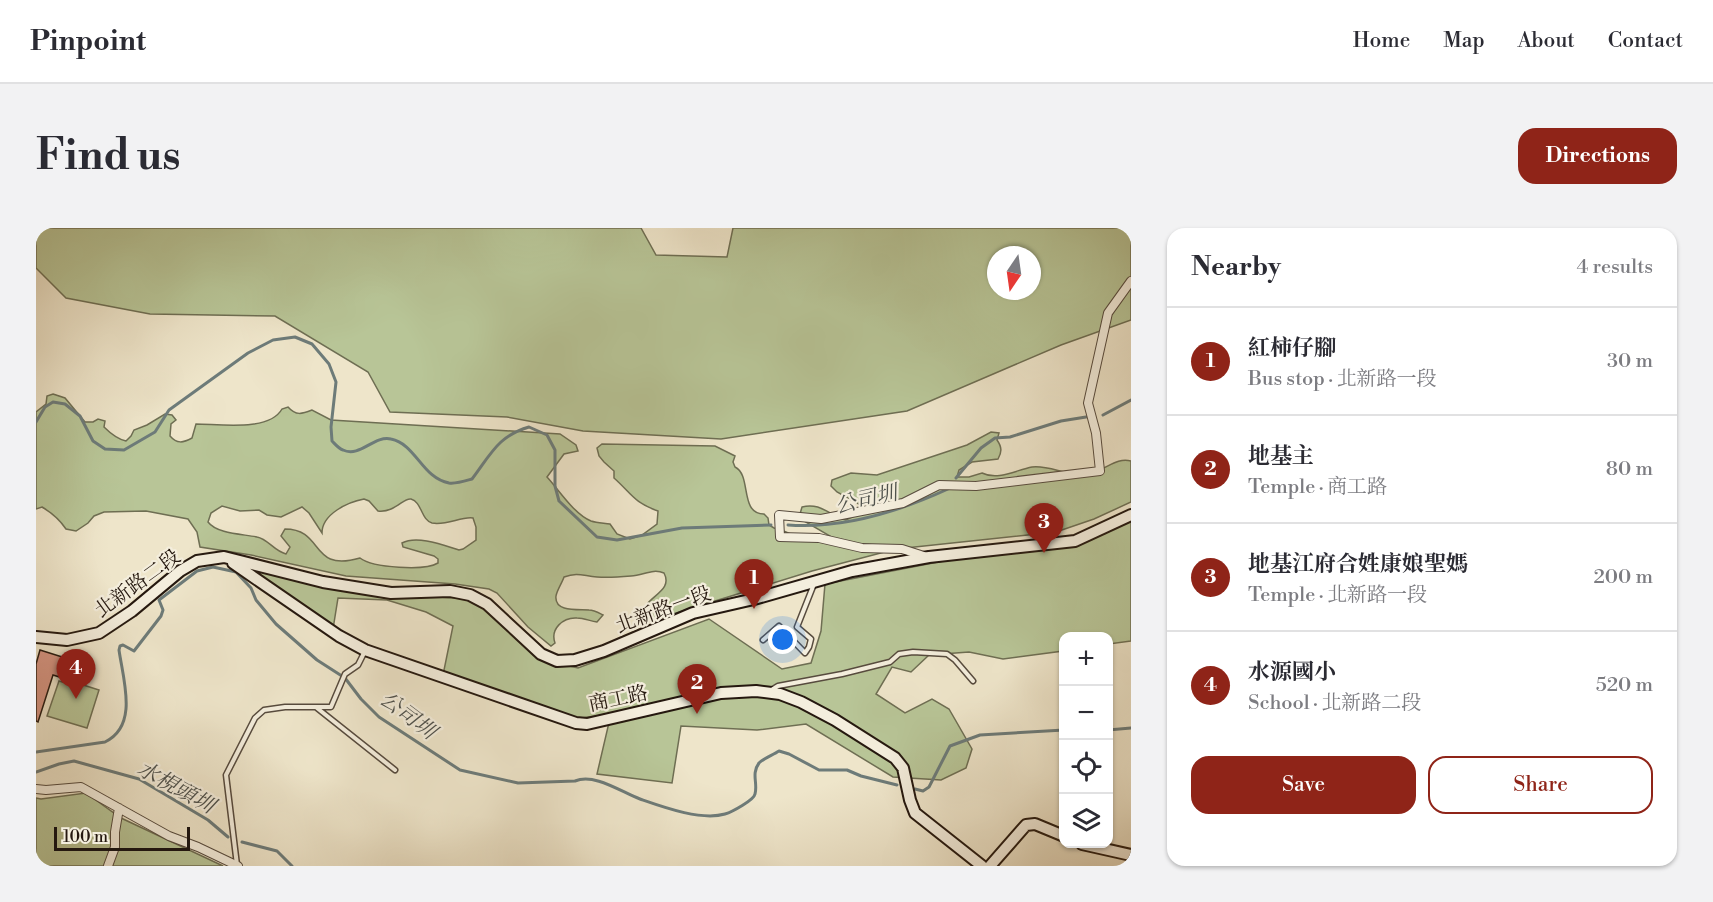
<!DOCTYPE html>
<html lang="en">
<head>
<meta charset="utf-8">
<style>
  :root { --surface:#fff; --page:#f2f2f3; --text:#2b2b33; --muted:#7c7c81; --line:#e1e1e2; --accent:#8f2418 }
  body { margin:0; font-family:"Libre Bodoni","Noto Serif TC",serif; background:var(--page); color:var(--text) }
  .controls { position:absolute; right:18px; bottom:18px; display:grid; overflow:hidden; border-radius:12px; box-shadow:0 2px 4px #0004 }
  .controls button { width:54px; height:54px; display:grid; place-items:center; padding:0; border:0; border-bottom:2px solid var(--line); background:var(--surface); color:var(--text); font:30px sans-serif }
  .compass { position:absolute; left:951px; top:18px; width:54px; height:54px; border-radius:50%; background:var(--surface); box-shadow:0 2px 4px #0004; rotate:193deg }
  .scale { position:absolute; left:18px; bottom:15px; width:136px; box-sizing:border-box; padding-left:6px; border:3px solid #25180f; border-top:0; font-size:16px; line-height:21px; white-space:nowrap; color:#25180f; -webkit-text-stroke:4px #f4eedd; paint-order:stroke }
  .you { position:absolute; left:747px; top:412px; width:21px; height:21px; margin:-15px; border:4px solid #fff; border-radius:50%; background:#1a73e8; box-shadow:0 0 0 9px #1a73e833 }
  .badge { display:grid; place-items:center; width:39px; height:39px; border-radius:50%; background:var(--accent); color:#fff; font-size:20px; font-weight:700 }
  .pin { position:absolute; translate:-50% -50px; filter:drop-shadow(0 2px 3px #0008) }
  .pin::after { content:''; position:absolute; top:32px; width:21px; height:18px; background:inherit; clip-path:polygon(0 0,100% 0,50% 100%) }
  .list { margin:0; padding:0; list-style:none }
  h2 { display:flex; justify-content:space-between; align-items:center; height:78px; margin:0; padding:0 24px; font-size:26px }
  h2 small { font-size:20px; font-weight:400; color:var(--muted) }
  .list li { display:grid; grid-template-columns:39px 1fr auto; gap:18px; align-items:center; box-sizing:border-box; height:108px; padding:0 24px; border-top:2px solid var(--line) }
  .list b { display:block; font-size:22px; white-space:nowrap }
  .list p { margin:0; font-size:20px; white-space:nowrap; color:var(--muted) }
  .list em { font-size:20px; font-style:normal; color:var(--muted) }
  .actions { display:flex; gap:12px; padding:18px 24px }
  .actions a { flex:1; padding:14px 0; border:2px solid var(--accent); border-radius:18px; text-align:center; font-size:21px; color:var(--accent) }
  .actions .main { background:var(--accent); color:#fff }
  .icon { flex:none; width:33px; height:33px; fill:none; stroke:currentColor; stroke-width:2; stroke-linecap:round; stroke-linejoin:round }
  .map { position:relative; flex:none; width:1095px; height:638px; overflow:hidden; border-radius:18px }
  header { display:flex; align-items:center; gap:36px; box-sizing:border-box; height:84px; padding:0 30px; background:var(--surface); border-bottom:2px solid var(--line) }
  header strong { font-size:28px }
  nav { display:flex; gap:33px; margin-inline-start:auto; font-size:21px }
  .intro { display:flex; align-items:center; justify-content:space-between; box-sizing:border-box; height:144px; padding:0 36px }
  h1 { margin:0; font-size:42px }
  .button { padding:15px 27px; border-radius:18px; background:var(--accent); color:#fff; font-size:21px; font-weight:700 }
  main { display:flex; gap:36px; padding:0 36px }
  aside { flex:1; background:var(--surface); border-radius:18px; box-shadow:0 2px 4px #0004 }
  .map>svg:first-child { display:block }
</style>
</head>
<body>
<header>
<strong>Pinpoint</strong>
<nav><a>Home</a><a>Map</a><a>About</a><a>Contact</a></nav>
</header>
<div class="intro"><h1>Find us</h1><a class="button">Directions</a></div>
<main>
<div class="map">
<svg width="1095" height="638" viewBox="0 0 1095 638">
  <rect width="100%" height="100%" fill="#eee5ca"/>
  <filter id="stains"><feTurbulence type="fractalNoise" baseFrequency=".00333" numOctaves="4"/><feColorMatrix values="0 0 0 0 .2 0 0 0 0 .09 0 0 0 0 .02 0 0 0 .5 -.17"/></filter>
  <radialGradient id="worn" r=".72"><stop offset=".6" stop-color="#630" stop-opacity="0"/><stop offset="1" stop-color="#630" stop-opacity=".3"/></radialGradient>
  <path fill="#b8c597" stroke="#6e6e53" stroke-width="1.5" fill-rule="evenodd" d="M0,0H605L620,27L691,29L697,0H1095V92L1025,117L871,183L685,211L547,203L471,189L354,184L332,144L239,88L114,86L30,70L0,40ZM960,27H996V63H960Z
    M17,166L29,170L49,194H57L62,191L69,193L68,199C75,206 81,211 90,213L95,208L98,202L111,197L129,186L136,187L140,192L135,196L134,208C141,216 147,215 156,210L160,196C183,196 233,204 246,181L252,179C260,188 266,186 276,182L295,192L524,206L540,217L542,223L528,226L511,249C523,262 538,286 555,293C561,295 568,295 574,296L581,306L594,311L606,307L621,296L622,283C597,274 596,266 578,250V243L568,234L563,228L561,220L566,216L679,218L699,228L697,234L699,239C716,247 703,286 728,286L732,290L733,297L738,300C757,304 776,322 794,308L768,293L764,286L766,279C785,274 794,288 810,292L825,285L830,280L801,264L795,258L796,252L815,245L841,247L931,217L955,204L963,205L961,212C966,219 966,224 962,231L936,234L923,242L921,249H933L946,245C962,253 980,242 996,239C1012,237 1027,246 1042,246C1047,246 1052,245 1056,244C1070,242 1080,229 1095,233V274L1058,291L1020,304L860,321L776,343L608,395L602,394C606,388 607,382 611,376C619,366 636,360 628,345C616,340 607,348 595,348C584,349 572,350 561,349C547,348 542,344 528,349C526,355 521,362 520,368C518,385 544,381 553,382C558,382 563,385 567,387L561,394C554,393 548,390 541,390C527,389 514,401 519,415L515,418L492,399L461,365L453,361L419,356L310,348L215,327L164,319L161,304L152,291L110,283L68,284L58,288L52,295L40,303L30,301C24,292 16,285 6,279L0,281V184L10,176L11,168ZM328,271L333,273L342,283C359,285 368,269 375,271C386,274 385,292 396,295C410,298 426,288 437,290L440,299V312L427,321L423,322C407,317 381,307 366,315L367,319L398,328L402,331V335C389,343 337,340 324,330C273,345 289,301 249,301L245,308L254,319L250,326C238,323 232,311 221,309C207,306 181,306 172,294L175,285L186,278L204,283L223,282L231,287L245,289L266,279L273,285L286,305C286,286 312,274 328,271Z
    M1095,289V413L1073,416L1072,409H1028L1027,423L967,431L933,424L893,427L875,444L856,439L840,466L869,485L896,471L913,481L936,521L930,540L905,552L857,549L770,496L721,502L645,498L636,555L561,546L575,486L538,491L407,447L417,398L390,384L351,372L302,370L297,401L189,332L312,364L438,371L504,431L542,440L673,391L746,441L775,435L785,403L789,356L969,321L1040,314Z
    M23,453L40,458L41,455L63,462L51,500L11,488Z
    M50,565L85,590L187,638H0V570L5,571Z"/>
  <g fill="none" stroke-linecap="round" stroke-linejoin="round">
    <path stroke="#6d7b79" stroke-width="3" d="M1067,187L1095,172
      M0,194L9,179L17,174L29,176L44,188L57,213L69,221L88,222L119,204L133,182L212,125L237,112L259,109L276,116L293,136L300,154L295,199L296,213C299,216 303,221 307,222C324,230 338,207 355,211C380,216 386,250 413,255C420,256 429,253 436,251C455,226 462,208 493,199L511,207L519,222V258L523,273L561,309L581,312L646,300L735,297
      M920,250L945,220L959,210L974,209L1025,193L1050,189
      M752,297C807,301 862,284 912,261
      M1072,502L1095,500
      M0,524L69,514C103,498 87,451 83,422L84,418L87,417L98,423L125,388L127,382L123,372L161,343L177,339L200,344L215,360L220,372L240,396L281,432L309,450L325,471L343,489L424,542L482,555L539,553C559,545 585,564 604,571C627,579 665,593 689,586C696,584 718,572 719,566C722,555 715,546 723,535C728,530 737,527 743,523L753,526L783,542H811L825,548L861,557
      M0,544L23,536L38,533L103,551L172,592L192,609
      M879,561L887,563L893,559L914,518L944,507L1028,502
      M206,614L241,623L256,638"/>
  </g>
  <path fill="#d69482" stroke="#25180f" stroke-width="1.5" d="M4,422L39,433L33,452L17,447L2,494L0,493V436Z"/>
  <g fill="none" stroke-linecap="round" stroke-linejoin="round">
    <g stroke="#574b3e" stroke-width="7">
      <path id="lane" d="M727,412L743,398L769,425L773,419L775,411L761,399L778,356
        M737,461L742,458L806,446L854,434L863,426L877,424L911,426L919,432L937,453
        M281,480L359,542
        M201,637L190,547L219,490L228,482L249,479H295L309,446L322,437L329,423"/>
    </g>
    <g stroke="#574b3e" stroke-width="10">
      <path id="street" d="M891,329L866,321L826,320L783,310L744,309L743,287L785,291L867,275L903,257L940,258L1064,243L1060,205L1052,175L1072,85L1095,53
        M0,561L10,562L45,559L133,608L162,619L202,638
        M72,638L79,619V604L83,580"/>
    </g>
    <g stroke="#25180f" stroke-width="14">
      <path id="secondary" d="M197,335L303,408L329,422L540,495L551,496L685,465L720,463L744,466L765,474L799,492L859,530L867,540L874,572L879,585L946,638
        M0,409L31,412L63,405L96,383L144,343L161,333L188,329L287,354L355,365L414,363L434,367L451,376L505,426L521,433L539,432L568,423L657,385L718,371L816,343L893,329L1039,313L1095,287
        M1046,616L1095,627
        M954,638L990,597L999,596L1028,608"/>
    </g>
    <use href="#lane" stroke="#f4eedd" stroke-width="4"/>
    <use href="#street" stroke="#f4eedd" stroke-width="8"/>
    <use href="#secondary" stroke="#f4eedd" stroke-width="10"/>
  </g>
  <g text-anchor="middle" stroke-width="4.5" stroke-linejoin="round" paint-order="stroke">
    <g font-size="20" fill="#25180f" stroke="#f4eedd">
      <text transform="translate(101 355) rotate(-36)" y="7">北新路二段</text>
      <text transform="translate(627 381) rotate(-20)" y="7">北新路一段</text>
      <text transform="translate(582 470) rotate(-12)" y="7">商工路</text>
    </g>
    <g font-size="21" font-style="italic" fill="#4f524d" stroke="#f4eedd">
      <text transform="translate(830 271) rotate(-13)" y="7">公司圳</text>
      <text transform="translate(372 487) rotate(37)" y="7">公司圳</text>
      <text transform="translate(140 559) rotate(29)" y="7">水梘頭圳</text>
    </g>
  </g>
  <rect width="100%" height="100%" filter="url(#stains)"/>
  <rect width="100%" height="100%" fill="url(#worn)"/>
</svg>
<div class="controls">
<button>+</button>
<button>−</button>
<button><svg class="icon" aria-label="locate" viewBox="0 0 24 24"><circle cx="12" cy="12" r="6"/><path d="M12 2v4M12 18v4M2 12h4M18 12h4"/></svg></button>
<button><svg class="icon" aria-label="layers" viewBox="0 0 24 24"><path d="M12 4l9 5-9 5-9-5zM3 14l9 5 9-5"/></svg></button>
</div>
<svg class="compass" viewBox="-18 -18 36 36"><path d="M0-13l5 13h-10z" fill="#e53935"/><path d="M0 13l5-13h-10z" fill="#7c7c81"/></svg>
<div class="scale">100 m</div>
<div class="you"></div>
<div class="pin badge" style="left:718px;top:381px">1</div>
<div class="pin badge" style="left:661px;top:486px">2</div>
<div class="pin badge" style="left:1008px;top:325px">3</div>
<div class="pin badge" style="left:40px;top:471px">4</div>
</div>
<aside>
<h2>Nearby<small>4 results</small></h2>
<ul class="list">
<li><span class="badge">1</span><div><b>紅柿仔腳</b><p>Bus stop · 北新路一段</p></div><em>30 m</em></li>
<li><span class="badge">2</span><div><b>地基主</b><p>Temple · 商工路</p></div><em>80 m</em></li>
<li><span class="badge">3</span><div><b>地基江府合姓康娘聖媽</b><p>Temple · 北新路一段</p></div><em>200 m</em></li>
<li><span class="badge">4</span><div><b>水源國小</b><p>School · 北新路二段</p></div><em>520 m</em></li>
</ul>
<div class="actions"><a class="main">Save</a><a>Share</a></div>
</aside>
</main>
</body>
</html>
